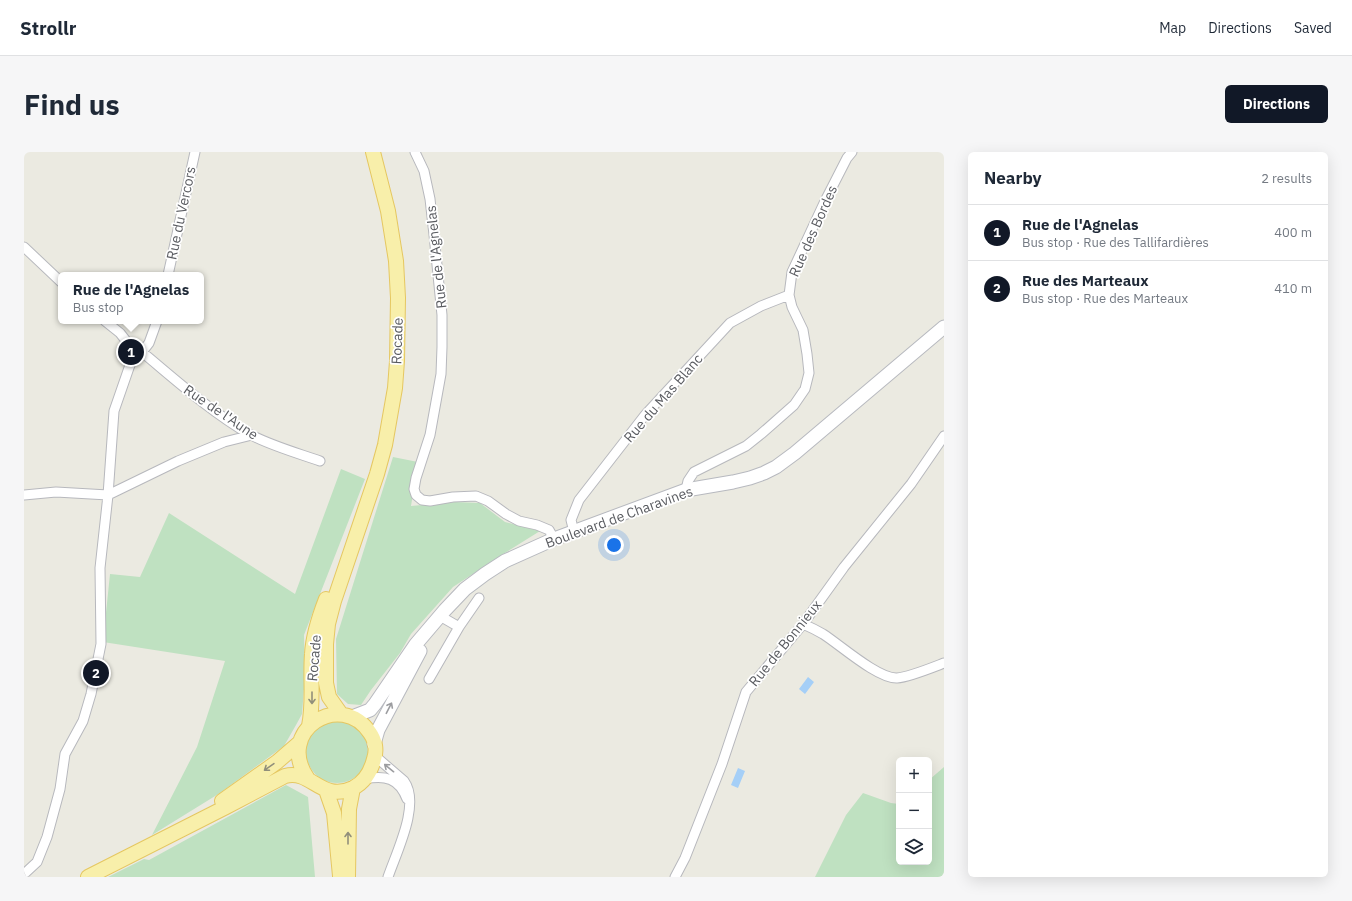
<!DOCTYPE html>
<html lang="en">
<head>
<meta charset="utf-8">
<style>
  :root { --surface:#fff; --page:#f6f6f7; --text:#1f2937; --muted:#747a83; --line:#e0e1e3; --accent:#111827 }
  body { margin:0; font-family:"IBM Plex Sans",sans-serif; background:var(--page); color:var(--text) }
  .controls { position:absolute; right:12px; bottom:12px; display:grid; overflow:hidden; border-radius:6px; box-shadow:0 4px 16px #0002 }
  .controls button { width:36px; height:36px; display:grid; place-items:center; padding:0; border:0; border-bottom:1px solid var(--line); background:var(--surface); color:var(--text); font:20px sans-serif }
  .you { position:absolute; left:590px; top:393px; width:14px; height:14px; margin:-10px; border:3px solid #fff; border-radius:50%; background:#1a73e8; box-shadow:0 0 0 6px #1a73e833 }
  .badge { display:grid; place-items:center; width:26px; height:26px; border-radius:50%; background:var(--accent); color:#fff; font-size:13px; font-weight:700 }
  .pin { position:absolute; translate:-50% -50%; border:2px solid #fff; box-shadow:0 1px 4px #0006 }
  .popup { position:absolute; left:34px; top:120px; width:146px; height:52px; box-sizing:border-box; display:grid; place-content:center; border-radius:6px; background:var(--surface); filter:drop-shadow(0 1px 3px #0005); font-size:13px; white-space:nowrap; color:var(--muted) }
  .popup b { font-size:15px; color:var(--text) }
  .popup::after { content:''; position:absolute; left:50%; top:100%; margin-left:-8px; border:8px solid transparent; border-top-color:var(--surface) }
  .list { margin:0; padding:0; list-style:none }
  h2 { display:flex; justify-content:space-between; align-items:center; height:52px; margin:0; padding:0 16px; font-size:17px }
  h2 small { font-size:13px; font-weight:400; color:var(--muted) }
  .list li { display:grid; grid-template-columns:26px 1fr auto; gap:12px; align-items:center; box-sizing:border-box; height:56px; padding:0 16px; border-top:1px solid var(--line) }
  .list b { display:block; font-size:15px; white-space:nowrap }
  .list p { margin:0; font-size:13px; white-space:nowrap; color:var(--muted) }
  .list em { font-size:13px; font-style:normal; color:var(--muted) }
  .icon { flex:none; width:22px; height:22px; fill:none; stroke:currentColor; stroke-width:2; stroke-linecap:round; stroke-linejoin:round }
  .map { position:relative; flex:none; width:920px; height:725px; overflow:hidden; border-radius:6px }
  header { display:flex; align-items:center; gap:24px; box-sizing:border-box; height:56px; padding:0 20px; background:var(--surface); border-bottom:1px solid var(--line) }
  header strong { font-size:19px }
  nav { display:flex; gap:22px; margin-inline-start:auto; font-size:14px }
  .intro { display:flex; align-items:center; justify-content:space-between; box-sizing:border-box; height:96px; padding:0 24px }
  h1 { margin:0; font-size:28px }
  .button { padding:10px 18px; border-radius:6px; background:var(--accent); color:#fff; font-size:14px; font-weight:700 }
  main { display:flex; gap:24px; padding:0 24px }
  aside { flex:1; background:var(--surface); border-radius:6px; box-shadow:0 4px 16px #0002 }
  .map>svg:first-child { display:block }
</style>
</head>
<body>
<header>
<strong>Strollr</strong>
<nav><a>Map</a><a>Directions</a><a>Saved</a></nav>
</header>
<div class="intro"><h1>Find us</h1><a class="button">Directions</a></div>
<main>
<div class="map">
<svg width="920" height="725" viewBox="0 0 920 725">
  <rect width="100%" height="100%" fill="#ebeae1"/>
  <path fill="#bfe1c1" d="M369,305L394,310L387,354L431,350L456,351L481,370L516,379L476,404L429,435L387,482L376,501L347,538L337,553L324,552L313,542L312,487Z
    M317,317L341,327L280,483L281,524L278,562L272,573L260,594L196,641L128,683L173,595L201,509L79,490L86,422L116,425L145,361L271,442Z
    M282 600a31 31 0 1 1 62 0a31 31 0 1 1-62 0Z
    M920,615V725H791L822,663L839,641L867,651L875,652V710H905V628Z
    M262,633L284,645L291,725H84L120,707L125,708Z"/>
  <path fill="#a5cff7" d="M784,525L790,530L781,542L775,537Z
    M714,616L721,619L714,636L707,633Z"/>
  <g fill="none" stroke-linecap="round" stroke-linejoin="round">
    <g stroke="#b7b8bd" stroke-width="11">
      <path id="street" d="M391,0L400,19L406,47L410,83L418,163V195L417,222L406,283L392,326L390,337L392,343L398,348L406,349L429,345L452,344L464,349L482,362L495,369L513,373L525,378L530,387
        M0,95L37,130
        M144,123L171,0
        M107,200H118C153,229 187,260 227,283C248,294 273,301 296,309
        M118,200L125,191L133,169
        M662,338L664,329L670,320L722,294L737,282L770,253L781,237L785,221L783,202L779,178L768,155L765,143L768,120L801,49L823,6L828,0
        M0,343L32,340L84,343L154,309L200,290L228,283
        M550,380L547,368L555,348L621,263L706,171L737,154L765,143
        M416,464L435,475
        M779,472C786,475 792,478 799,482C815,492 854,527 873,526C885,525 907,516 920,511
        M405,527L435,475L455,446
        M351,604L380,629C397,652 372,701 364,725
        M341,627C361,623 375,626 383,647
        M0,722L13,710L23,685L36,637L41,602L59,569L67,542L77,492L76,416L84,343L90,259L107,210V200L103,190L96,181L81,169
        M651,725L661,706L698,612L722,540L779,472L820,415L887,332L920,284"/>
    </g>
    <g stroke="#b7b9bf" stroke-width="15">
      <path id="secondary" d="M328,565L346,558L351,552L392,492L421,458L441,437L461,422L481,409L530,387L662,338L709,330L726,326L740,321L752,315L771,301L920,175
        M350,592L354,578L396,499"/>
    </g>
    <g stroke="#e5c761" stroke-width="16">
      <path id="primary" d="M317,562L305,545L302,531V492L304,472L310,449L353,322L361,293L371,236L373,209L374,146L372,109L364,59L349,0
        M285,574C290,550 286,526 288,502C289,483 295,465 302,447
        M302,638L310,661L316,724
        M198,649L253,610L275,591
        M64,725L202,655L261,624C288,617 297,651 329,636C341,630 347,619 350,607C353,598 351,588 346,581C317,537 250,579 284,627
        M324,725L325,657L329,636"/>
    </g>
    <use href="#street" stroke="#fff" stroke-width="9"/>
    <use href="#secondary" stroke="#fff" stroke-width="13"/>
    <use href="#primary" stroke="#f8efaa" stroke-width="14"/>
  </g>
  <defs><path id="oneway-shaft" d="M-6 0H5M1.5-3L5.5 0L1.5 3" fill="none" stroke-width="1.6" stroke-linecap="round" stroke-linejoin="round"/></defs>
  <g stroke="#918f7b">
    <use href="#oneway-shaft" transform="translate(288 546) rotate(90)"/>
    <use href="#oneway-shaft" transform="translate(245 615) rotate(145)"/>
    <use href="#oneway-shaft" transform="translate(324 686) rotate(-90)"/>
  </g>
  <g stroke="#9c9da0">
    <use href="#oneway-shaft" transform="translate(365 556) rotate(-63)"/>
    <use href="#oneway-shaft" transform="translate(365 616) rotate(-141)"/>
  </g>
  <g text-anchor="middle" stroke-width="3.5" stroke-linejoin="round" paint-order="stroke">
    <g font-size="14" fill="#5a5c61" stroke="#fff">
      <text transform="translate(157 61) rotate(-78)" y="5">Rue du Vercors</text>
      <text transform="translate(789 79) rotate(-66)" y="5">Rue des Bordes</text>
      <text transform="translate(412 105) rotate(-96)" y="5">Rue de l'Agnelas</text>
      <text transform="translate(373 189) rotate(-88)" y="5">Rocade</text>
      <text transform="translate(639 246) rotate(-49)" y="5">Rue du Mas Blanc</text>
      <text transform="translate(197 260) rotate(34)" y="5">Rue de l'Aune</text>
      <text transform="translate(595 365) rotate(-20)" y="5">Boulevard de Charavines</text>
      <text transform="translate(761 491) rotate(-51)" y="5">Rue de Bonnieux</text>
      <text transform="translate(290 506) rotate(-85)" y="5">Rocade</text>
    </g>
  </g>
</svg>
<div class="controls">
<button>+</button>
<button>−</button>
<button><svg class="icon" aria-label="layers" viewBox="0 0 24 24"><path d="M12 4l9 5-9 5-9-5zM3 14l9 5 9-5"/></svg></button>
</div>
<div class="you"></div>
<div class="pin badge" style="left:107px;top:200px">1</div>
<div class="popup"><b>Rue de l'Agnelas</b>Bus stop</div>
<div class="pin badge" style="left:72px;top:521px">2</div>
</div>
<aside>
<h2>Nearby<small>2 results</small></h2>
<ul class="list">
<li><span class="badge">1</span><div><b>Rue de l'Agnelas</b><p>Bus stop · Rue des Tallifardières</p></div><em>400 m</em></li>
<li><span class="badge">2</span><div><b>Rue des Marteaux</b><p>Bus stop · Rue des Marteaux</p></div><em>410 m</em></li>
</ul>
</aside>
</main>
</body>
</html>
